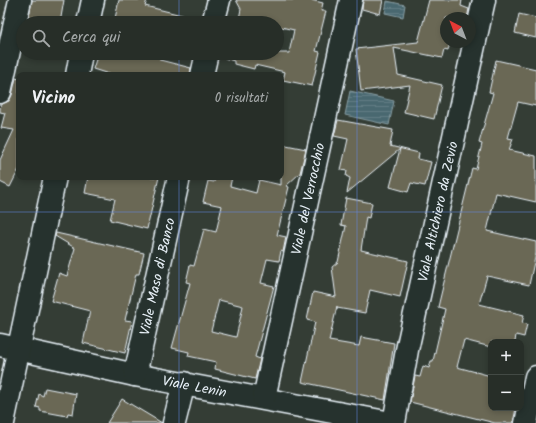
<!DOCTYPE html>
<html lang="it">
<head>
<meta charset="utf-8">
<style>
  :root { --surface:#272e28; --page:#333a34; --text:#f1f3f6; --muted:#a4a8a8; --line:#434a45 }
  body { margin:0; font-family:Kalam,sans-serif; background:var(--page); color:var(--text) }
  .controls { position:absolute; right:12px; bottom:12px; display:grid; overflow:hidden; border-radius:8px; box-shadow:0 2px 6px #0003 }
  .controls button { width:36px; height:36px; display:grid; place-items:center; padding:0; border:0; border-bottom:1px solid var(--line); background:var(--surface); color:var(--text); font:20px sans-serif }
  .compass { position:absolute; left:440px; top:12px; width:36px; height:36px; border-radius:50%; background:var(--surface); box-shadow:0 2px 6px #0003; rotate:318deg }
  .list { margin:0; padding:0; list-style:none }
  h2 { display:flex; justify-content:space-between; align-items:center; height:52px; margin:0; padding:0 16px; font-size:17px }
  h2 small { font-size:13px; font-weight:400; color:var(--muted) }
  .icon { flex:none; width:22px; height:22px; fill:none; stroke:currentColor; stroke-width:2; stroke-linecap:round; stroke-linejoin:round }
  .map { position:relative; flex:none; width:536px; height:423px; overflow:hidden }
  .search { position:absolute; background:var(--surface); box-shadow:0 2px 6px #0003; left:16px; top:16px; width:268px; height:44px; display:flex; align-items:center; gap:10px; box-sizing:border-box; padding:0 14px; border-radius:22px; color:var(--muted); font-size:15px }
  .panel { position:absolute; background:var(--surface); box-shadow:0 2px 6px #0003; left:16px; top:72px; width:268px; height:108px; border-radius:8px }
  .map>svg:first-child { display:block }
</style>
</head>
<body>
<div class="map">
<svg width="536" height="423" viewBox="0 0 536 423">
  <defs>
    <pattern id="water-rules" width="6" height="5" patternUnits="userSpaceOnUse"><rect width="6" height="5" fill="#496870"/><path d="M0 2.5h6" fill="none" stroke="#637e85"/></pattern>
  </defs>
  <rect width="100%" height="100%" fill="#343d35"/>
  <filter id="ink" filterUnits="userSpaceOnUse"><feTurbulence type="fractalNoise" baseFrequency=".025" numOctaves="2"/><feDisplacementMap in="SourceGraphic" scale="8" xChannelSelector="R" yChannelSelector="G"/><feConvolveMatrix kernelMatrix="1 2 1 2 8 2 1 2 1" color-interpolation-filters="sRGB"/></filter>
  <g filter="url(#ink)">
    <path fill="url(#water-rules)" stroke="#899fa6" d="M387,1L405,5L403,17L385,13Z
      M350,91L394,101L389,125L345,115Z"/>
    <path fill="#6b6754" stroke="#e8f1f8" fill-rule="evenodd" d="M32,0H64L60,23H28Z
      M119,0H147L145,6L194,18L193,23H114Z
      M236,0H311L323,3L321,11H326L316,51L320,52L312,86L283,80L285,72L255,65L254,69L234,64V61L224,58L225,53H289L294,30L277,26V23H261L239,19L241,9Z
      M363,0H383L380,14L362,9Z
      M429,0H462L461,6L469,9L467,18H446V42H450L448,51L444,50L442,58L394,48L398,75L442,85L434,119L404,112L410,85L361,91L356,49L418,42Z
      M519,14L536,18V38L515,33Z
      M98,53H161L160,60L191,68L190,75H112L93,69Z
      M496,60L536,69V106L518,102L508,138L513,139L509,150L536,156V202L496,193L487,231L536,242V253L529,285L487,276L479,304L524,315L522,323L527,324L524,337L516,335L515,342H491V347L464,340L457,367L491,376V408H516L513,423H495L410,402L415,376L420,377L423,366L429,368L431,361H433L445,309L438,307L444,282L472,168L476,169L482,144L479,143L493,93L489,92Z
      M16,78L19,79V169L10,187L0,182V160L14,130L1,128L5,113L0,112V109L1,104L9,101L12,95Z
      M338,120L393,130L390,146L419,153L418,159L431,162L425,186L411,183L408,192L390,187L400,149L347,193L350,178L346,176L347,171L341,170L348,139L334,136Z
      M281,144L306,149L300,173L286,186L289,187L277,235L286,237L283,252L281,251L279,261L267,259L261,283L274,286L255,357L260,359L255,379L215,369L216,362L188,356L189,352L172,348L190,283L186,282L190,265L194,266L204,229L216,232L222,206L203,202L208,181L214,182L215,177H232L230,186L256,193L259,180L281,185ZM219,300L243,306L236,337L211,331Z
      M88,177H159L147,229L110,220L115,199L85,193Z
      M346,198L372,203L369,218L366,217L361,250L408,261L400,297L370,290L365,313L337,308V306L329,341L359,346L361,337L394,343L385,400L302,382L315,322L307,320L313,292L336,297L332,267L338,262L346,226L341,225Z
      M56,233L144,253L139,274H136L125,320L132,321L125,353L83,343L90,311L51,301L59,273L67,276L75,248L55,236Z
      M45,388L76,394L73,414L68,413L67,416L40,411V408L36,407L39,394L43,396Z
      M122,399L162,423H107Z"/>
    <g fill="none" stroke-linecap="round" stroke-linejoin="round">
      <g stroke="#e8f1f8" stroke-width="25">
        <g id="minor">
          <path d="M88,23L93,0"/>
          <path d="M213,23L219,0"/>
          <path d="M77,75L81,53"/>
          <path d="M202,75L207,53"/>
          <path d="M0,92L20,0"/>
          <path id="s1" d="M0,345L135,375L391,423"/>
          <path id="s2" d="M135,375L179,177"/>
          <path id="s3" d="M264,398L351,0"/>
          <path d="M3,423L55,177"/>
          <path d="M174,423L184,383"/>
          <path id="s4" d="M394,423L407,350L484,0"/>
          <path d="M526,423L536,377"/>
        </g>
      </g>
      <use href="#minor" stroke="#26332d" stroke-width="22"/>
    </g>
  </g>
  <path fill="none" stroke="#6487e3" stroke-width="1" stroke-opacity="0.55" d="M179,0V23M357,0V423M179,53V75M179,177V423M0,212H536"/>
  <g text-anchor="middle" stroke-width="3" stroke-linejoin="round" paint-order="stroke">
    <g font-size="14" fill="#e8f1f8" stroke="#26332d">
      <text dy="5" stroke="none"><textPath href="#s3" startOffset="204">Viale del Verrocchio</textPath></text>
      <text dy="5" stroke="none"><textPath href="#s4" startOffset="216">Viale Altichiero da Zevio</textPath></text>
      <text dy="5" stroke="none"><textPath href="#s2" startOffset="101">Viale Maso di Banco</textPath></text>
      <text dy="5" stroke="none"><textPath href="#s1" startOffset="199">Viale Lenin</textPath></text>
    </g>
  </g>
</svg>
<div class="controls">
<button>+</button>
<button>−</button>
</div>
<svg class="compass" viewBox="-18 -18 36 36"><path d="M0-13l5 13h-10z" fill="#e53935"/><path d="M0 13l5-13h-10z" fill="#a4a8a8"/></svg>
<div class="search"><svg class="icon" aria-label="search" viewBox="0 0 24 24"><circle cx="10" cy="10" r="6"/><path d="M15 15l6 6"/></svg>Cerca qui</div>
<section class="panel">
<h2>Vicino<small>0 risultati</small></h2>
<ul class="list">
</ul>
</section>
</div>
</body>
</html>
